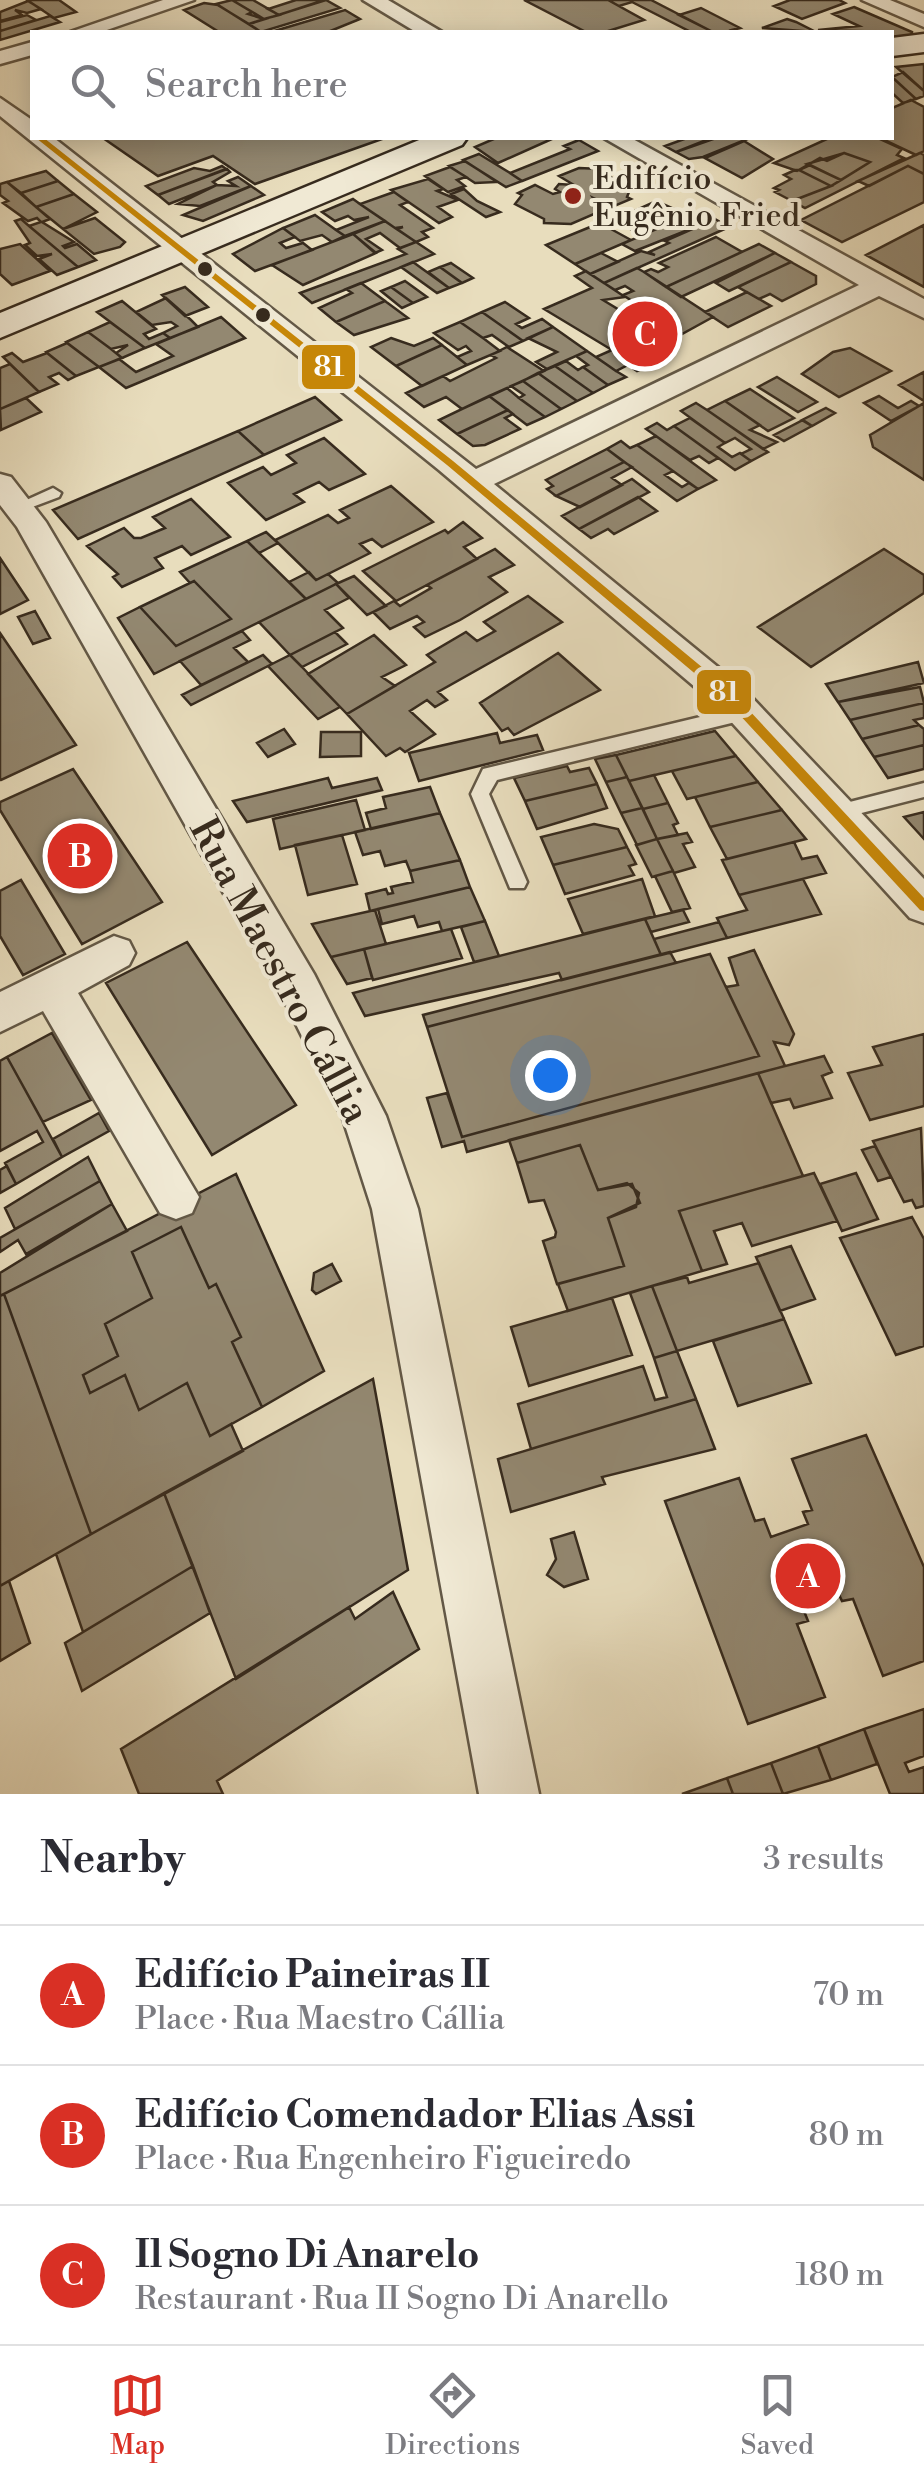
<!DOCTYPE html>
<html lang="en">
<head>
<meta charset="utf-8">
<style>
  :root { --surface:#fff; --page:#f2f2f3; --text:#2b2b33; --muted:#7c7c81; --line:#e1e1e2; --accent:#d93025 }
  body { margin:0; font-family:"Libre Bodoni",serif; background:var(--page); color:var(--text) }
  .you { position:absolute; left:550px; top:1075px; width:35px; height:35px; margin:-25px; border:8px solid #fff; border-radius:50%; background:#1a73e8; box-shadow:0 0 0 15px #1a73e833 }
  .badge { display:grid; place-items:center; width:65px; height:65px; border-radius:50%; background:var(--accent); color:#fff; font-size:32px; font-weight:700 }
  .pin { position:absolute; translate:-50% -50%; border:5px solid #fff; box-shadow:0 2px 10px #0006 }
  .list { margin:0; padding:0; list-style:none }
  h2 { display:flex; justify-content:space-between; align-items:center; height:130px; margin:0; padding:0 40px; font-size:42px }
  h2 small { font-size:32px; font-weight:400; color:var(--muted) }
  .list li { display:grid; grid-template-columns:65px 1fr auto; gap:30px; align-items:center; box-sizing:border-box; height:140px; padding:0 40px; border-top:2px solid var(--line) }
  .list b { display:block; font-size:38px; white-space:nowrap }
  .list p { margin:0; font-size:32px; white-space:nowrap; color:var(--muted) }
  .list em { font-size:32px; font-style:normal; color:var(--muted) }
  .icon { flex:none; width:55px; height:55px; fill:none; stroke:currentColor; stroke-width:2; stroke-linecap:round; stroke-linejoin:round }
  .map { position:relative; flex:none; width:924px; height:1794px; overflow:hidden }
  .search { position:absolute; background:var(--surface); box-shadow:0 5px 25px #0003; left:30px; right:30px; top:30px; height:110px; display:flex; align-items:center; gap:25px; box-sizing:border-box; padding:0 35px; border-radius:0px; color:var(--muted); font-size:38px }
  .sheet { height:550px; background:var(--surface) }
  nav { display:flex; justify-content:space-around; align-items:center; box-sizing:border-box; height:140px; border-top:2px solid var(--line); background:var(--surface); font-size:28px; color:var(--muted) }
  nav a { display:grid; justify-items:center; gap:5px }
  nav .on { color:var(--accent) }
  .map>svg:first-child { display:block }
</style>
</head>
<body>
<div class="map">
<svg width="924" height="1794" viewBox="0 0 924 1794">
  <rect width="100%" height="100%" fill="#e8ddbd"/>
  <filter id="stains"><feTurbulence type="fractalNoise" baseFrequency=".002" numOctaves="4"/><feColorMatrix values="0 0 0 0 .2 0 0 0 0 .09 0 0 0 0 .02 0 0 0 .5 -.17"/></filter>
  <radialGradient id="worn" r=".72"><stop offset=".6" stop-color="#630" stop-opacity="0"/><stop offset="1" stop-color="#630" stop-opacity=".3"/></radialGradient>
  <path fill="#938871" stroke="#372b1e" stroke-width="2.5" d="M59,0L76,12L54,18L27,0Z
    M232,0L252,12L248,14L264,19L249,24L216,4Z
    M232,0H253L279,15L264,19Z
    M296,0H324L279,15L268,9Z
    M326,0L340,8L261,32L249,24Z
    M524,0H608L644,20L605,32H586Z
    M608,0H651L713,32H691L632,2L619,6Z
    M790,0H839L845,3L802,19L774,6Z
    M28,1L41,9L27,13L15,10L22,15L0,21V12Z
    M204,3L218,5L261,32H219L184,10Z
    M854,7L912,32L911,37L892,39V32L818,30L859,26L833,14Z
    M701,8L740,28L732,30L736,32H750H713L679,15Z
    M345,10L360,19L328,32H271Z
    M27,15L36,20L0,31V22Z
    M50,16L60,22L0,40V31Z
    M787,19L796,22L816,32L762,28Z
    M924,64V91L896,67Z
    M903,72L924,91V96L916,99L892,77Z
    M892,77L916,99L903,103L892,93Z
    M911,100L924,107V151L916,155L880,138H892V108Z
    M103,138H379L382,139L255,184L213,156L158,176Z
    M496,138H554L498,163L475,147Z
    M687,138L709,139L676,152L665,146Z
    M750,138L703,157L689,159L676,152L716,138Z
    M829,138H878L902,149L897,155L904,158L805,208L792,201L831,186L870,162L844,153L827,161L820,158L797,171L774,163Z
    M579,140L598,151L522,181L510,173L570,149L564,146Z
    M744,141L773,159L742,178L705,158Z
    M844,153L870,162L841,180L807,164Z
    M920,153L924,155V174L908,166L869,186L858,181Z
    M479,154L510,173L522,181L506,187L463,160Z
    M465,161L497,182L475,183L449,166Z
    M810,165L841,180L831,186L799,170Z
    M222,166L226,169L158,195L146,186L194,168L210,171Z
    M908,166L924,174V202L842,242L801,220Z
    M450,167L466,177L457,180L465,186L448,192L425,176Z
    M579,168L601,169L622,186L631,187L627,197L631,199L612,207L593,198L601,211L571,224L544,223V219L515,204L522,195L518,193L535,185L553,194L560,192L555,189L559,184L574,185L559,176Z
    M227,169L230,172L213,182L217,185L169,204L158,195Z
    M795,170H799L831,186L792,201L775,192L779,190L774,188L791,179L784,175Z
    M46,171L58,181L21,193L7,182Z
    M238,177L251,186L200,206L178,204L217,185L236,186L228,181Z
    M428,179L443,189L437,191L458,200L438,207L452,217L439,223L391,190Z
    M58,181L74,194L36,207L21,193Z
    M7,182L50,219L42,222L74,242L63,246L65,248L77,244L96,260L78,267L29,226L41,222L37,218L28,221L3,203L8,201L0,195V184Z
    M251,186L264,195L203,221L183,215Z
    M464,189L477,201L500,212L486,217L451,194Z
    M394,192L408,202L400,205L433,228L422,232L428,237L416,242L397,229L403,227L395,228L360,204Z
    M74,194L97,212L63,229L36,207Z
    M353,199L360,204L385,221L345,236L336,230L369,217L354,220L348,216L335,221L322,212Z
    M656,201L683,213L638,233L614,220Z
    M315,215L336,230L345,236L332,242L322,235L300,241L283,228Z
    M686,216L703,224L635,251L622,244Z
    M95,218L125,242L120,247L94,254L63,229Z
    M21,219L29,226L78,267L57,275L39,259L52,254L37,256L25,245L30,243L15,221Z
    M715,219L729,227L604,283L590,274L641,251L655,255L649,252L669,243L665,241Z
    M385,221L395,228L416,242L400,248L380,233L366,239L382,250L375,253L353,234Z
    M600,223L631,240L575,264L546,245Z
    M924,225V287L866,255Z
    M283,228L295,237L280,243L286,248L303,243L312,250L255,271L233,254Z
    M353,234L376,253L303,285L272,265Z
    M716,237L742,252L666,287L644,272L651,269L658,272L668,267L659,263Z
    M416,242L434,254L312,303L300,293L406,254L398,249Z
    M20,244L50,271L12,285L0,274V249Z
    M759,244L775,253L681,297L666,287Z
    M601,253L618,262L590,274L575,264Z
    M775,253L791,262L729,291L716,283Z
    M413,262L424,270L449,288L437,293L401,267Z
    M791,262L816,276V284L782,301L770,294L759,299L738,287Z
    M451,263L473,278L462,283L440,267Z
    M440,267L462,283L449,288L428,272Z
    M637,268L644,272L713,317L682,334L623,295L633,291L625,286L615,290L604,283Z
    M586,271L625,297L603,300L667,339L649,345L666,357L637,371L628,365L616,371L596,357L612,350L544,309L592,288L575,276Z
    M405,281L427,297L413,303L391,287Z
    M361,283L385,301L336,322L319,308L352,293L346,289Z
    M185,287L208,307L185,316L162,295Z
    M391,287L413,303L402,308L381,291Z
    M747,292L771,306L728,327L705,312Z
    M166,298L191,320L198,327L170,338L163,333L177,326L171,322L152,325L136,312Z
    M122,301L156,329L144,334L149,339L163,333L170,338L145,348L97,312Z
    M385,301L408,318L354,335L336,322Z
    M505,302L529,318L516,324L522,328L542,319L553,327L523,341L482,312Z
    M482,312L523,341L509,347L492,335L483,338L460,322Z
    M221,317L245,338L126,388L99,367L119,359L136,372L173,356L156,344Z
    M110,322L145,348L122,358L116,353L128,345L111,349L88,332Z
    M460,322L483,338L500,351L467,365L457,357L471,351L466,346L458,350L434,333Z
    M553,327L587,351L547,369L536,362L557,352L528,338Z
    M88,332L111,349L122,358L99,367L66,342Z
    M391,338L414,346L433,338L442,345L396,366L371,347Z
    M67,343L99,367L76,376L46,352Z
    M442,345L467,365L422,386L396,366Z
    M507,347L544,371L462,409L446,397L424,407L406,393L443,376L450,381L496,358L491,355Z
    M850,348L891,371L839,397L802,374L833,352Z
    M587,351L616,371L626,377L608,385L583,367L588,365L576,356Z
    M12,353L23,362L47,353L76,376L68,380L59,373L49,377L58,384L39,392L3,357Z
    M566,361L578,370L583,367L608,385L593,393L555,366Z
    M10,364L39,392L0,409V368Z
    M555,366L593,393L577,401L538,373Z
    M924,372V401L899,385Z
    M538,373L577,401L561,409L523,381Z
    M777,377L817,402L798,412L758,387Z
    M523,381L561,409L545,417L519,398L524,395L511,386Z
    M507,388L519,398L545,417L527,425L489,396Z
    M750,389L794,418L768,431L725,401Z
    M489,396L508,410L457,434L439,420Z
    M879,396L898,408L911,401L919,406L891,421L864,403Z
    M315,397L341,420L264,455L238,431Z
    M26,398L41,412L1,430L0,409Z
    M725,401L760,425L750,430L777,442L763,449L707,410Z
    M696,403L707,410L768,452L751,461L741,454L751,449L735,438L725,443L681,411Z
    M924,403V480L873,447L870,435Z
    M826,408L835,413L812,426L802,420Z
    M508,410L513,414L505,418L520,429L485,445L473,446L457,434Z
    M690,418L725,443L718,447L732,457L740,453L751,461L735,470L674,426Z
    M803,420L812,426L784,441L774,435Z
    M657,423L667,430L674,426L718,458L709,463L699,456L690,460L646,429Z
    M238,431L264,455L78,539L53,510Z
    M656,436L705,472L716,480L698,489L637,445Z
    M324,438L365,474L329,490L319,482L294,494L304,502L266,520L228,483L263,467L271,475L296,463L287,455Z
    M621,441L630,448L637,445L673,471L665,475L682,487L689,483L698,489L677,501L607,449Z
    M607,449L624,462L556,496L547,489L553,486L546,480Z
    M624,462L632,467L612,478L622,485L580,507L556,496Z
    M632,479L649,492L579,529L562,516Z
    M391,486L433,522L382,547L372,539L360,544L370,553L316,580L275,540L328,515L338,523L349,518L340,510Z
    M638,497L657,511L614,534L608,529L591,538L579,529Z
    M191,499L230,537L191,555L182,546L155,558L163,568L122,587L113,577L118,574L87,546L124,528L134,538H141L165,528L153,517Z
    M463,522L482,538L464,547L477,559L396,601L363,571L445,530L448,533Z
    M266,532L278,543L259,553L247,541Z
    M247,541L306,599L154,674L118,618L140,607L176,646L231,619L194,581L190,583L180,572Z
    M495,549L514,565L489,577L507,592L460,620L425,637L414,627L424,622L417,616L390,629L373,612L394,601L400,606L431,588L427,585Z
    M884,549L924,575V593L811,667L758,627Z
    M0,558L28,600L0,614Z
    M309,572L316,580L328,574L338,583L306,599L289,582Z
    M354,576L386,606L367,615L336,584Z
    M194,581L231,619L176,646L140,607Z
    M336,584L349,598L325,610L343,628L290,655L259,622Z
    M528,596L562,622L438,692L447,700L435,707L427,700L410,711L435,734L405,752L400,748L386,756L347,714L435,662L427,655L466,632L477,641L495,631L484,622Z
    M35,611L50,638L33,644L18,617Z
    M242,631L250,640L234,648L248,662L201,685L180,661Z
    M335,632L347,644L302,667L290,655Z
    M0,633L76,745L1,780L0,779Z
    M374,635L406,665L382,677L395,686L347,714L308,674Z
    M558,653L600,690L514,735L508,728L502,731L480,703Z
    M263,655L272,664L191,705L182,695Z
    M290,655L302,667L340,707L318,719L268,666Z
    M918,662L924,683L838,702L826,684Z
    M920,687L924,703L850,720L838,702Z
    M924,703V718L914,720L919,725L862,739L850,720Z
    M919,725L924,729V745L874,757L862,739Z
    M284,729L295,744L268,757L257,743Z
    M715,731L736,756L629,781L616,755Z
    M321,732H361V756L320,757Z
    M497,733L500,743L537,735L543,750L419,781L409,753Z
    M924,745V769L888,778L874,757Z
    M616,755L627,777L606,782L595,759Z
    M736,756L758,782L687,799L672,771Z
    M567,766L570,772L589,768L597,784L525,801L514,778Z
    M73,769L162,902L82,944L0,810V802Z
    M654,775L668,803L643,809L629,781Z
    M627,777L642,808L621,813L606,782Z
    M328,778L332,788L377,778L382,790L247,822L233,801Z
    M758,782L782,810L710,827L695,797Z
    M597,784L607,808L537,829L525,801Z
    M430,787L440,813L371,829L366,813L386,808L383,797Z
    M356,800L365,830L280,849L273,819Z
    M668,803L678,823L673,825L678,835L657,839L643,809Z
    M642,808L657,839L637,845L621,813Z
    M782,810L806,839L727,859L710,827Z
    M924,812V839L904,817Z
    M440,813L460,860L410,871L406,861L385,866L380,851L363,855L355,832Z
    M594,824L618,829L627,847L553,865L541,837Z
    M687,833L692,842L683,844L695,867L674,873L657,839Z
    M342,835L357,884L308,895L295,845Z
    M657,839L673,871L652,877L636,845Z
    M794,842L802,859L817,856L826,873L739,895L722,860Z
    M627,847L636,864L629,866L634,875L565,894L553,865Z
    M460,860L470,887L370,911L366,894L386,889L388,894L393,893L391,887L413,882L410,871Z
    M673,871L690,908L672,912L655,876Z
    M642,879L655,916L583,934L568,899Z
    M803,879L821,914L727,938L717,918L747,910L739,895Z
    M21,880L65,954L23,975L0,936V891Z
    M470,887L485,921L442,931L439,922L418,927L414,916L382,924L378,909Z
    M375,910L386,944L331,957L312,924Z
    M683,910L689,922L651,932L645,919Z
    M645,919L661,955L562,980L559,973L365,1016L353,993Z
    M485,921L499,956L474,962L461,927Z
    M719,922L727,938L661,955L654,939Z
    M451,929L462,958L373,980L364,949Z
    M187,942L296,1105L212,1155L106,983Z
    M364,949L372,978L347,984L331,957Z
    M754,950L794,1034L789,1045L774,1042L785,1066L467,1152L464,1141L442,1147L427,1098L447,1093L462,1137L759,1056L726,987L738,985L729,958Z
    M670,952L676,963L427,1027L423,1015Z
    M710,954L759,1056L462,1137L427,1027Z
    M52,1033L91,1100L43,1122L7,1057Z
    M924,1034V1106L870,1120L848,1073L882,1065L873,1047Z
    M824,1056L832,1072L822,1076L832,1098L794,1108L790,1099L771,1103L758,1073Z
    M7,1057L62,1157L16,1184L5,1163L43,1142L37,1131L0,1151V1061Z
    M758,1073L803,1176L679,1211L702,1271L568,1311L558,1284L624,1266L608,1218L636,1207L639,1193L627,1183L598,1190L580,1145L517,1163L509,1140Z
    M99,1113L109,1131L62,1157L53,1139Z
    M921,1128L924,1206L916,1208L912,1200L904,1202L873,1141Z
    M580,1145L598,1190L632,1184L640,1203L608,1218L624,1266L557,1284L543,1241L555,1237L556,1232L544,1200L529,1202L517,1163Z
    M875,1146L891,1177L878,1181L862,1150Z
    M88,1157L100,1181L15,1229L5,1208Z
    M7,1166L16,1184L0,1193V1170Z
    M814,1173L837,1221L752,1246L742,1223L714,1231L727,1264L702,1271L679,1211Z
    M856,1173L878,1219L842,1231L820,1184Z
    M236,1174L324,1371L262,1407L232,1342L241,1337L216,1284L209,1288L181,1227L132,1252L152,1298L105,1324L118,1356L83,1375L90,1393L125,1375L139,1410L187,1383L210,1436L231,1424L243,1451L91,1534L4,1294Z
    M100,1181L112,1204L26,1254L18,1240L0,1252V1238Z
    M112,1204L127,1231L0,1296V1273Z
    M912,1217L924,1239V1346L896,1355L840,1238Z
    M181,1227L209,1288L216,1284L241,1337L232,1342L262,1407L210,1436L187,1383L139,1410L125,1375L90,1393L83,1375L118,1356L105,1324L152,1298L132,1252Z
    M791,1246L815,1299L780,1311L756,1257Z
    M759,1263L784,1319L677,1351L652,1286L687,1277L689,1283Z
    M332,1264L341,1281L316,1294L312,1290L314,1273Z
    M652,1286L677,1351L654,1358L630,1293Z
    M4,1294L91,1534L0,1586V1296Z
    M612,1298L632,1355L529,1386L511,1327Z
    M784,1319L811,1383L738,1406L713,1341Z
    M677,1351L696,1399L531,1449L518,1404L643,1366L655,1400L667,1397L654,1358Z
    M373,1379L408,1570L236,1679L164,1493Z
    M696,1399L715,1449L602,1477L605,1484L511,1512L498,1459Z
    M866,1435L924,1567V1661L883,1676L853,1599L842,1601L834,1584L798,1596L808,1621L797,1624L825,1697L748,1724L665,1501L739,1478L755,1521L764,1519L771,1537L808,1524L803,1512L812,1510L792,1459Z
    M164,1493L193,1566L83,1632L56,1554Z
    M574,1532L588,1579L564,1587L547,1575L556,1559L551,1539Z
    M193,1566L210,1613L82,1691L65,1643Z
    M9,1581L30,1643L0,1661V1586Z
    M393,1592L419,1649L217,1781L223,1794H139L121,1749L349,1607L355,1619Z
    M924,1709V1756L905,1763L909,1772L924,1767V1794H890L864,1729Z
    M864,1729L877,1764L831,1780L818,1746Z
    M818,1746L831,1780L783,1794L771,1763Z
    M771,1763L783,1794H733L727,1778Z
    M727,1778L733,1794H682Z"/>
  <g fill="none" stroke-linecap="round" stroke-linejoin="round">
    <g stroke="#635846" stroke-width="5">
      <path id="lane" d="M53,488L61,493L59,497L19,512L11,507Z
        M746,706L752,708L755,713L752,718L497,780L489,794L527,882L524,888H510L471,794L483,769Z
        M924,783V797L838,819L828,812L838,805Z"/>
    </g>
    <g stroke="#635846" stroke-width="5">
      <path id="street" d="M163,0H194L101,32H70Z
        M363,0H388L442,32H416Z
        M862,0H890L924,14V27Z
        M32,42V55L0,64V51Z
        M0,98L32,120V138H54L476,469L859,285L604,138H631L924,299V318L879,296L494,484L741,686L924,879V923L910,918L715,704L439,470L0,116Z
        M0,474L11,477L46,522L314,974L386,1116L418,1209L539,1794H479L372,1209L343,1119L284,1000L17,527L0,505Z
        M114,936L129,941L135,953L129,965L78,993L199,1197L192,1213L176,1219L160,1213L43,1011L0,1032V992Z"/>
    </g>
    <g stroke="#372b1e" stroke-width="5">
      <path id="secondary" d="M924,34V52L892,56V38Z
        M424,138H467L462,145L0,338V313Z"/>
    </g>
    <use href="#lane" fill="#f0e9d4" fill-rule="evenodd"/>
    <use href="#street" fill="#f0e9d4" fill-rule="evenodd"/>
    <use href="#secondary" fill="#f0e9d4" fill-rule="evenodd"/>
    <g stroke="#f0e9d4" stroke-width="8">
      <path id="bus-1" d="M36,138H44L453,461L732,692L924,898V911L920,910L724,698L447,465Z"/>
    </g>
    <use href="#bus-1" fill="#c78708" fill-rule="evenodd"/>
  </g>
  <circle fill="#8f2418" stroke="#f0e9d4" stroke-width="4" cx="573" cy="196" r="10"/>
  <g fill="#372b1e" stroke="#f0e9d4" stroke-width="4">
    <circle cx="205" cy="269" r="9"/>
    <circle cx="263" cy="315" r="9"/>
  </g>
  <g text-anchor="middle" stroke-width="8" stroke-linejoin="round" paint-order="stroke">
    <g font-size="32" fill="#372b1e" stroke="#f0e9d4" text-anchor="start">
      <text x="593" y="189">Edifício<tspan x="593" dy="37">Eugênio Fried</tspan></text>
    </g>
    <g font-size="40" fill="#372b1e" stroke="#f0e9d4">
      <text transform="translate(281 970) rotate(62)" y="14">Rua Maestro Cállia</text>
    </g>
  </g>
  <g stroke="#f0e9d4" stroke-width="4">
    <rect x="300" y="343" width="57" height="48" rx="10" fill="#c78708"/>
    <rect x="695" y="668" width="58" height="48" rx="10" fill="#c78708"/>
  </g>
  <g font-size="28" text-anchor="middle" font-weight="bold" fill="#fff">
    <text x="329" y="376">81</text>
    <text x="724" y="701">81</text>
  </g>
  <rect width="100%" height="100%" filter="url(#stains)"/>
  <rect width="100%" height="100%" fill="url(#worn)"/>
</svg>
<div class="you"></div>
<div class="pin badge" style="left:808px;top:1576px">A</div>
<div class="pin badge" style="left:80px;top:856px">B</div>
<div class="pin badge" style="left:645px;top:334px">C</div>
<div class="search"><svg class="icon" aria-label="search" viewBox="0 0 24 24"><circle cx="10" cy="10" r="6"/><path d="M15 15l6 6"/></svg>Search here</div>
</div>
<section class="sheet">
<h2>Nearby<small>3 results</small></h2>
<ul class="list">
<li><span class="badge">A</span><div><b>Edifício Paineiras II</b><p>Place · Rua Maestro Cállia</p></div><em>70 m</em></li>
<li><span class="badge">B</span><div><b>Edifício Comendador Elias Assi</b><p>Place · Rua Engenheiro Figueiredo</p></div><em>80 m</em></li>
<li><span class="badge">C</span><div><b>Il Sogno Di Anarelo</b><p>Restaurant · Rua II Sogno Di Anarello</p></div><em>180 m</em></li>
</ul>
</section>
<nav>
<a class="on"><svg class="icon" aria-label="map" viewBox="0 0 24 24"><path d="M3 6l6-2 6 2 6-2v14l-6 2-6-2-6 2zM9 4v14M15 6v14"/></svg>Map</a>
<a><svg class="icon" aria-label="directions" viewBox="0 0 24 24"><path d="M12 3l9 9-9 9-9-9zM9 14v-3h6M13 9l2 2-2 2"/></svg>Directions</a>
<a><svg class="icon" aria-label="saved" viewBox="0 0 24 24"><path d="M7 4h10v16l-5-4-5 4z"/></svg>Saved</a>
</nav>
</body>
</html>
